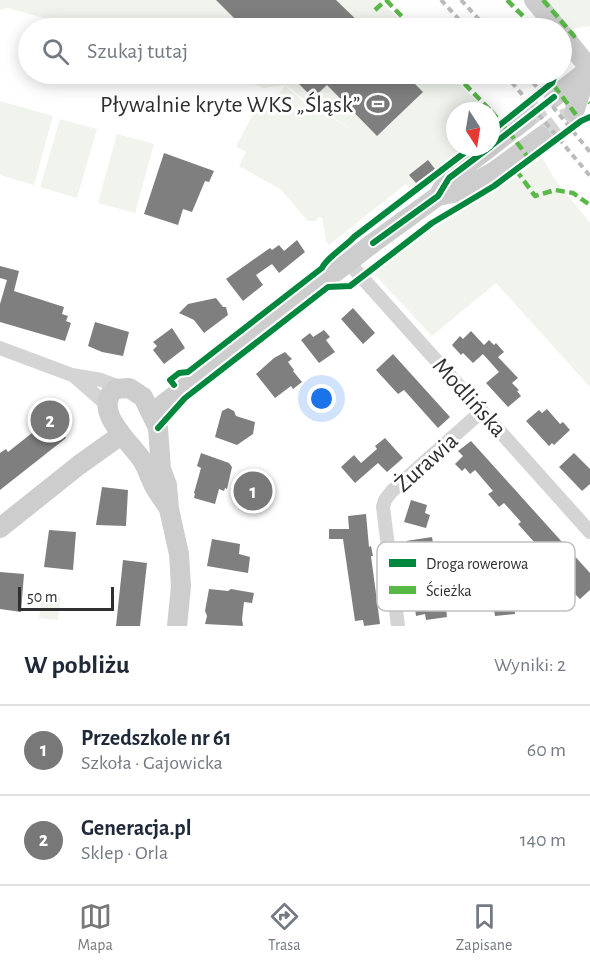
<!DOCTYPE html>
<html lang="pl">
<head>
<meta charset="utf-8">
<style>
  :root { --surface:#fff; --page:#f6f6f7; --text:#1f2937; --muted:#747a83; --line:#e0e1e3; --accent:#787878 }
  body { margin:0; font-family:"Alegreya Sans",sans-serif; background:var(--page); color:var(--text) }
  .compass { position:absolute; left:446px; top:102px; width:54px; height:54px; border-radius:50%; background:var(--surface); box-shadow:0 3px 15px #0003; rotate:168deg }
  .scale { position:absolute; left:18px; bottom:15px; width:96px; box-sizing:border-box; padding-left:6px; border:3px solid #2f2f2f; border-top:0; font-size:16px; line-height:21px; white-space:nowrap; color:#2f2f2f; -webkit-text-stroke:4px #fff; paint-order:stroke }
  .you { position:absolute; left:322px; top:399px; width:21px; height:21px; margin:-15px; border:4px solid #fff; border-radius:50%; background:#1a73e8; box-shadow:0 0 0 9px #1a73e833 }
  .badge { display:grid; place-items:center; width:39px; height:39px; border-radius:50%; background:var(--accent); color:#fff; font-size:20px; font-weight:700 }
  .pin { position:absolute; translate:-50% -50%; border:3px solid #fff; box-shadow:0 2px 6px #0006 }
  .list { margin:0; padding:0; list-style:none }
  h2 { display:flex; justify-content:space-between; align-items:center; height:78px; margin:0; padding:0 24px; font-size:26px }
  h2 small { font-size:20px; font-weight:400; color:var(--muted) }
  .list li { display:grid; grid-template-columns:39px 1fr auto; gap:18px; align-items:center; box-sizing:border-box; height:90px; padding:0 24px; border-top:2px solid var(--line) }
  .list b { display:block; font-size:22px; white-space:nowrap }
  .list p { margin:0; font-size:20px; white-space:nowrap; color:var(--muted) }
  .list em { font-size:20px; font-style:normal; color:var(--muted) }
  .icon { flex:none; width:33px; height:33px; fill:none; stroke:currentColor; stroke-width:2; stroke-linecap:round; stroke-linejoin:round }
  .map { position:relative; flex:none; width:590px; height:626px; overflow:hidden }
  .search { position:absolute; background:var(--surface); box-shadow:0 3px 15px #0003; left:18px; right:18px; top:18px; height:66px; display:flex; align-items:center; gap:15px; box-sizing:border-box; padding:0 21px; border-radius:33px; color:var(--muted); font-size:22px }
  .sheet { height:258px; background:var(--surface) }
  nav { display:flex; justify-content:space-around; align-items:center; box-sizing:border-box; height:84px; border-top:2px solid var(--line); background:var(--surface); font-size:16px; color:var(--muted) }
  nav a { display:grid; justify-items:center; gap:3px }
  nav .on { color:var(--accent) }
  .map>svg:first-child { display:block }
</style>
</head>
<body>
<div class="map">
<svg width="590" height="626" viewBox="0 0 590 626">
  <rect width="100%" height="100%" fill="#fff"/>
  <path fill="#f1f4ed" d="M0,0H380L408,28H78L8,8L0,10Z
    M546,0H590V26L570,29Z
    M235,74H450L486,111H455V147H465L410,189L406,184L329,245L326,241L322,217L317,218V221H308L280,189L239,166L246,152L237,147V144L260,101L270,105L285,86L306,103L360,134L307,102L286,85L263,88Z
    M0,101L53,116L34,185L0,175Z
    M60,119L97,129L77,198L40,187Z
    M117,134L154,144L135,213L98,203Z
    M542,157L554,178L590,223V387L496,283L432,336L374,274L424,235L516,177Z
    M42,594L61,597L58,620L39,618Z"/>
  <path fill="#7f7f7f" d="M216,0H336L365,28H244Z
    M289,74H405L423,92L377,136L327,85L313,98Z
    M164,153L214,171L209,182L205,181L192,212L183,209L178,225L144,214Z
    M428,160L435,169L416,183L409,175Z
    M297,240L305,252L279,273L272,264L256,275L263,285L243,301L226,279L270,248L272,250L279,245L284,251Z
    M0,266L19,271L14,291L64,307L62,314L68,316L66,321L71,323L65,341L0,322V304L7,280L0,278Z
    M216,298L223,307H226L228,315L204,333L194,320L179,313L188,304Z
    M353,308L375,333L363,344L341,319Z
    M95,322L129,332L123,356L102,352L88,346Z
    M172,328L185,348L164,364L153,350L157,346L153,342Z
    M324,330L330,337L326,340L335,352L319,363L301,340L310,333L313,337Z
    M471,331L484,345L489,340L494,345L496,343L504,352L498,357L518,378L512,383L519,390L517,391L521,396L508,407L486,383L499,372L483,354L473,363L463,353L461,355L452,345L460,336L463,339Z
    M285,352L292,359L288,362L294,370L293,371L302,382L293,389L291,386L275,398L256,374L274,358Z
    M393,354L450,417L438,428L404,390L398,394L376,370Z
    M228,408L234,411L236,416L255,422L253,434L237,445L215,437L222,411Z
    M547,409L560,424L563,422L570,430L554,445L552,443L549,446L526,421L539,410L542,413Z
    M51,418L66,438L0,490V453L6,449L8,452Z
    M385,438L403,458L387,472L378,463L355,483L341,467L354,455L361,463L377,449L375,446Z
    M471,441L590,573V590L580,599L574,593L568,599L557,587L564,581L550,566L553,563L518,524L521,522L504,503L499,507L488,494L493,491L475,470L470,474L465,468L462,471L455,464L463,456L458,451Z
    M201,453L229,463L232,467L227,489L225,488L224,491L219,489L215,504L194,498L195,494L194,493L201,468L197,466Z
    M574,453L590,469V484L582,491L559,467Z
    M102,487L128,490L126,526L96,525Z
    M411,500L427,505L425,513L430,515L426,528L404,522Z
    M366,514L369,547L371,546L373,556H371L380,624L364,626L363,620L355,621L343,539H329V529H349L348,516Z
    M49,530L76,532L73,570L44,567Z
    M432,537L433,543H435L437,555L428,556L434,600L445,598L447,617L426,620L425,614L416,616L414,601L420,600L418,580L412,581L406,541Z
    M212,539L240,544L239,554L250,557L248,573L207,566Z
    M123,560L147,563L140,626H116Z
    M0,572L24,574L21,612L0,609Z
    M508,574L510,600H514L515,614L495,616L492,597L485,598L484,587L491,586L490,576Z
    M209,589L228,591L231,589L254,593L252,603L244,602L242,619L243,626L205,624L207,616L205,611Z"/>
  <g fill="none" stroke-linecap="round" stroke-linejoin="round">
    <path stroke="#d5d5d5" stroke-width="20" stroke-dasharray="20 10" stroke-linecap="butt" d="M526,119L554,97
      M541,137L569,116"/>
    <path stroke="#d4d4d4" stroke-width="14" d="M349,263L590,532
      M0,348L72,375L101,380L120,387
      M74,376L107,405
      M398,626L383,507L385,500L392,491L482,411"/>
    <path stroke="#cdcdcd" stroke-width="20" d="M534,0L557,28
      M562,34L590,69
      M554,97L590,68
      M574,112L588,69
      M491,146L526,119
      M438,196L458,192L495,171L541,137
      M152,413L373,243L438,196L449,178L490,147
      M169,509C165,502 160,496 156,489C150,480 148,469 142,460C131,443 91,410 115,389L129,388L143,397L158,428L161,469L167,485L169,509L179,554L181,586L177,626
      M0,528L79,465L121,435"/>
    <path stroke="#bbb" stroke-width="4" stroke-dasharray="6 4.5" stroke-linecap="butt" d="M441,0L467,28
      M461,0L487,28
      M505,74L590,176
      M526,74L590,152"/>
    <path stroke="#58b947" stroke-width="4.5" stroke-dasharray="9 4.5" stroke-linecap="butt" d="M386,0L413,28
      M507,0L535,28
      M543,0L574,36L562,45
      M375,10L386,0
      M455,74L491,111
      M554,86L581,121
      M589,102L590,103
      M491,111L509,132L530,160
      M516,170L535,196L555,190L573,193L590,205"/>
    <g stroke="#fff" stroke-width="10">
      <path id="cycleway" d="M491,132L552,83L555,74
        M491,146L554,97
        M373,243L438,196L449,178L490,147
        M174,385L170,380L179,373L188,372L322,268C326,258 345,247 354,237L472,147
        M158,428L185,398L328,287L350,286L432,223L494,186L581,121L590,117"/>
    </g>
    <use href="#cycleway" stroke="#00873e" stroke-width="6"/>
  </g>
  <defs>
    <g id="stadium-bare" transform="scale(1.8)"><path d="M0-5a6.5 5 0 1 0 0 10a6.5 5 0 1 0 0-10ZM-3.5-1.8h7v3.6h-7Z" fill="#787878" stroke="#fff" stroke-width="2.5" paint-order="stroke"/></g>
  </defs>
  <g fill-rule="evenodd">
    <use href="#stadium-bare" x="378" y="104"/>
  </g>
  <g text-anchor="middle" stroke-width="6" stroke-linejoin="round" paint-order="stroke">
    <g font-size="24" fill="#2f2f2f" stroke="#fff" text-anchor="end">
      <text x="360" y="112">Pływalnie kryte WKS „Śląsk”</text>
    </g>
    <g font-size="24" fill="#2f2f2f" stroke="#fff">
      <text transform="translate(470 397) rotate(48)" y="8">Modlińska</text>
      <text transform="translate(426 462) rotate(-42)" y="8">Żurawia</text>
    </g>
  </g>
  <rect x="377" y="542" width="198" height="69" rx="9" fill="#fff" stroke="#c1c1c1" stroke-width="1.5"/>
  <rect x="389" y="559" width="27" height="8" fill="#00873e"/>
  <rect x="389" y="586" width="27" height="8" fill="#58b947"/>
  <g font-size="16" fill="#2f2f2f">
    <text x="426" y="569">Droga rowerowa</text>
    <text x="426" y="596">Ścieżka</text>
  </g>
</svg>
<svg class="compass" viewBox="-18 -18 36 36"><path d="M0-13l5 13h-10z" fill="#e53935"/><path d="M0 13l5-13h-10z" fill="#747a83"/></svg>
<div class="scale">50 m</div>
<div class="you"></div>
<div class="pin badge" style="left:253px;top:491px">1</div>
<div class="pin badge" style="left:50px;top:420px">2</div>
<div class="search"><svg class="icon" aria-label="search" viewBox="0 0 24 24"><circle cx="10" cy="10" r="6"/><path d="M15 15l6 6"/></svg>Szukaj tutaj</div>
</div>
<section class="sheet">
<h2>W pobliżu<small>Wyniki: 2</small></h2>
<ul class="list">
<li><span class="badge">1</span><div><b>Przedszkole nr 61</b><p>Szkoła · Gajowicka</p></div><em>60 m</em></li>
<li><span class="badge">2</span><div><b>Generacja.pl</b><p>Sklep · Orla</p></div><em>140 m</em></li>
</ul>
</section>
<nav>
<a class="on"><svg class="icon" aria-label="map" viewBox="0 0 24 24"><path d="M3 6l6-2 6 2 6-2v14l-6 2-6-2-6 2zM9 4v14M15 6v14"/></svg>Mapa</a>
<a><svg class="icon" aria-label="directions" viewBox="0 0 24 24"><path d="M12 3l9 9-9 9-9-9zM9 14v-3h6M13 9l2 2-2 2"/></svg>Trasa</a>
<a><svg class="icon" aria-label="saved" viewBox="0 0 24 24"><path d="M7 4h10v16l-5-4-5 4z"/></svg>Zapisane</a>
</nav>
</body>
</html>
